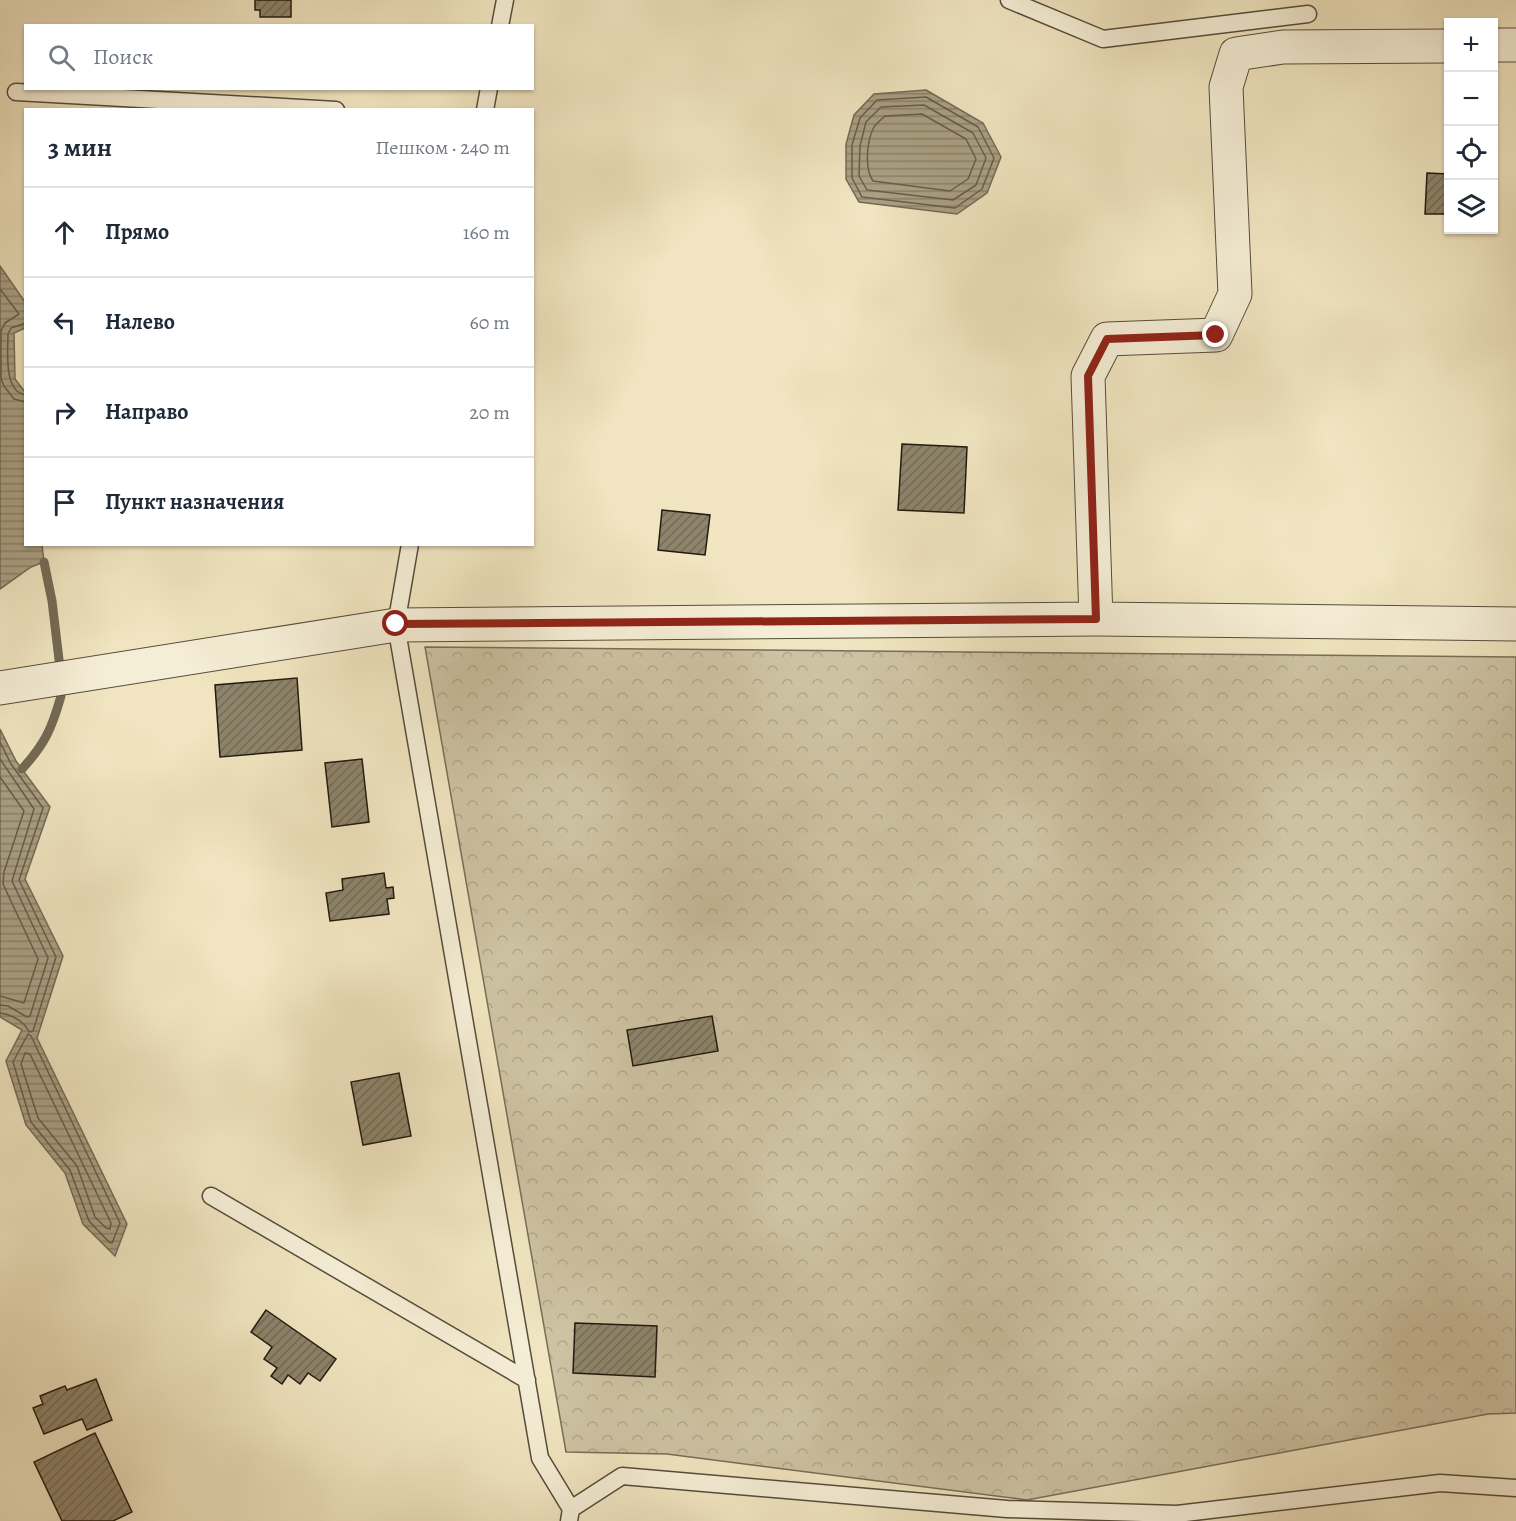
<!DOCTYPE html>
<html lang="ru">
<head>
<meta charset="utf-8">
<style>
  :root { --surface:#fff; --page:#f6f6f7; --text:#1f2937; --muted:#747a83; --line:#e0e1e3 }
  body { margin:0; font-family:Alegreya,serif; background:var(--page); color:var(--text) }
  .controls { position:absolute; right:18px; top:18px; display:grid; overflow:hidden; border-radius:0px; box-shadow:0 2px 4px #0004 }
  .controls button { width:54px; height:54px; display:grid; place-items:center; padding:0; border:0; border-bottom:2px solid var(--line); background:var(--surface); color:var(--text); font:30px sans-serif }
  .stop { position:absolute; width:18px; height:18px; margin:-14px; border:4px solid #8f2418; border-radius:50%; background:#fff }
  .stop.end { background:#8f2418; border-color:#fff; box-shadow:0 2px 6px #0008 }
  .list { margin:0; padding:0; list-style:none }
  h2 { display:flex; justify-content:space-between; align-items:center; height:78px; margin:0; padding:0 24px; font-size:26px }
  h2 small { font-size:20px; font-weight:400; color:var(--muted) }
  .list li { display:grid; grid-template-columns:39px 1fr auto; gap:18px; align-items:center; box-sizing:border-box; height:90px; padding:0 24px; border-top:2px solid var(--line) }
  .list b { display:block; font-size:22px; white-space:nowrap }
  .list em { font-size:20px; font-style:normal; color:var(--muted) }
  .icon { flex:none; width:33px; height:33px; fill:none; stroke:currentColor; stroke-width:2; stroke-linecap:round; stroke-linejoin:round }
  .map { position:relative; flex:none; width:1516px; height:1521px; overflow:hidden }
  .search { position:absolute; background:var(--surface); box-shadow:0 2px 4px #0004; left:24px; top:24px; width:510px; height:66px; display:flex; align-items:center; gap:15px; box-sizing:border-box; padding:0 21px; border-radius:0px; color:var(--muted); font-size:22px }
  .panel { position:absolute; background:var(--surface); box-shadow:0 2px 4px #0004; left:24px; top:108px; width:510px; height:438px; border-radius:0px }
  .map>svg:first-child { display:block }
</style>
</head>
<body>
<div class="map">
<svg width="1516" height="1521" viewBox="0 0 1516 1521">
  <defs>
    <pattern id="forest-crowns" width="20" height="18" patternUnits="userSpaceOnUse" patternTransform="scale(1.5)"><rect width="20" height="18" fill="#cdc2a2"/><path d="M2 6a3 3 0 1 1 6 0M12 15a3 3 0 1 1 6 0" fill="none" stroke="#b0a68a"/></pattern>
    <pattern id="water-rules" width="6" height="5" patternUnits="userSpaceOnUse" patternTransform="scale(1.5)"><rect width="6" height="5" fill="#aaa084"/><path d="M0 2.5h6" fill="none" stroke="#8a826a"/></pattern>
    <pattern id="building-hatch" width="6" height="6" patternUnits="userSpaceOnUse" patternTransform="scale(1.5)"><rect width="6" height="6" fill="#8d846b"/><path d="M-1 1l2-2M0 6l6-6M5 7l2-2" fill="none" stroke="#736b56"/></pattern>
  </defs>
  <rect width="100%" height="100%" fill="#f0e5c0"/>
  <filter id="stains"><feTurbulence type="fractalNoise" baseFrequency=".00333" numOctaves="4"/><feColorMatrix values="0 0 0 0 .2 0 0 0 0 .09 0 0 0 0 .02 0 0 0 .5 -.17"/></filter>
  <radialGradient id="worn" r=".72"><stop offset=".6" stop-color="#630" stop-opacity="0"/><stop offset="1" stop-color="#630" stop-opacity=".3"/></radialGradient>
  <path fill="url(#forest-crowns)" stroke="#786e58" stroke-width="1.5" d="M425,647L1516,657V1413L1488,1414L1027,1500L667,1454L566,1452Z"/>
  <path fill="url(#water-rules)" stroke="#746a55" stroke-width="1.5" d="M926,90L983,123L1001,157L987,193L957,214L859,202L846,179V144L854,115L874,94Z
    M0,266L25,302V328L14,333L15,379L25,392L26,544L42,545L44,562L31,567L0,589Z
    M0,729L16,761L50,807L25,879L63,956L37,1038L127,1224L115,1256L83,1224L65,1173L26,1125L6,1061L22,1030L0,1017Z"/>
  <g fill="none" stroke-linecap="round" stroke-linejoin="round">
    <path stroke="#665d4a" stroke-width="1.5" d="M926,97L978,127L994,158L982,189L955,208L862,197L852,178V145L860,118L877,100Z
      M924,105L973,133L986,158L976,185L953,200L867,190L859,176L860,146L866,122L881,107Z
      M922,114L966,139L976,159L968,179L950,191L873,181C864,168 867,140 874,127C877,123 882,119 885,116Z
      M0,289L19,314L5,323L1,331V379L4,386L14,399L26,402
      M26,323L11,328L8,334C8,351 3,392 26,395
      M0,742L11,764L43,808L19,880L56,957L33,1031L29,1032C25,1022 11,1014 0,1013
      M0,759L34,809L12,881L48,958L30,1016L27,1017L8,1006L0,1005
      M0,777L24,811L4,872L3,884L38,959L24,1003L0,996
      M28,1034L31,1036L120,1223L112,1243L109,1242L89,1221L70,1170L31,1122L13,1062Z
      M25,1053L30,1054L111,1223L110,1229L106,1228L95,1217L77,1166L38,1118L21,1064Z"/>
    <path stroke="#746a55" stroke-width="9" d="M44,562L52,601L60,668
      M22,769C45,744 52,728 61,696"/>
  </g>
  <path fill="url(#building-hatch)" stroke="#221a0f" stroke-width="1.5" d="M255,0H291V17H260V10H255Z
    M1427,173L1448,174V214H1425Z
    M902,444L967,447L964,513L898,510Z
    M662,510L710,515L705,555L658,550Z
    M297,678L302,750L220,757L215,685Z
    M362,759L369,822L332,827L325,763Z
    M384,873L386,888L393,887L394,898L387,899L389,914L330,921L326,893L343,890L342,879Z
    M712,1016L718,1051L633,1066L627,1030Z
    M399,1073L411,1136L363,1145L351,1082Z
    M266,1310L336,1359L320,1381L308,1373L300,1384L288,1375L282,1384L271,1376L277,1368L264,1359L272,1347L251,1332Z
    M575,1323L657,1326L655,1377L573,1373Z
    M96,1379L112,1420L87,1430L82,1419L44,1434L33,1408L43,1404L40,1396L65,1386L67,1390Z
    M95,1433L132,1512L113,1521H62L34,1462Z"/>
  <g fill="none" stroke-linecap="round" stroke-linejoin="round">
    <g stroke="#564d3b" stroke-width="19">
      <path id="service" d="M1009,0L1103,39L1308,14
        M500,26L505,0
        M16,92L336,110
        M485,110L489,88
        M410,544L396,625L540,1458L571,1509
        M211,1196L527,1380
        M569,1521L571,1509L622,1476L1007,1509L1177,1514L1440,1483L1516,1488"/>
    </g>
    <g stroke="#564d3b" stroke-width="35">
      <path id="minor" d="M1494,45H1516
        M1096,619L1088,376L1107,339L1216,335L1235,294L1226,87L1236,54L1283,47L1448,46
        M0,688L396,625L1096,619L1516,624"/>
    </g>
    <use href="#service" stroke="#f5eed6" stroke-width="16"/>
    <use href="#minor" stroke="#f5eed6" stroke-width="33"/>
  </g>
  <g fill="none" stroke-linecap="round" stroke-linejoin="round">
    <path stroke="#8f2418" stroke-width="8" d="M396,624L1096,619L1088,376L1107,339L1216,335"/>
  </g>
  <rect width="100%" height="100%" filter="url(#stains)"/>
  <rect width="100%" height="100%" fill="url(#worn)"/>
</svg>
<div class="controls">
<button>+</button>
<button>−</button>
<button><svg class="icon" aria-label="locate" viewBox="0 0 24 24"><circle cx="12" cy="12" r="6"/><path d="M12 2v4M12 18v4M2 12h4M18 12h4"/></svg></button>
<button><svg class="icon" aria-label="layers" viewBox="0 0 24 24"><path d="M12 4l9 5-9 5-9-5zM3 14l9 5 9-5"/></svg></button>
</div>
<div class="stop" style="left:396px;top:624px"></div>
<div class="stop end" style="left:1216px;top:335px"></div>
<div class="search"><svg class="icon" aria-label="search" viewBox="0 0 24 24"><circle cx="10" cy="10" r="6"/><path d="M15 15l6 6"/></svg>Поиск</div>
<section class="panel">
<h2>3 мин<small>Пешком · 240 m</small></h2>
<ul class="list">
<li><svg class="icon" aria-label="ahead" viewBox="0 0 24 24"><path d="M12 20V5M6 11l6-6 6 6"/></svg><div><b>Прямо</b></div><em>160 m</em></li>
<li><svg class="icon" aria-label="left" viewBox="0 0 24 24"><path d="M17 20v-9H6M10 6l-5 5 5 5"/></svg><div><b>Налево</b></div><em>60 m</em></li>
<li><svg class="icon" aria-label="right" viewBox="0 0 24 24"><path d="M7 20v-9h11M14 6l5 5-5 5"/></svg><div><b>Направо</b></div><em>20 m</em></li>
<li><svg class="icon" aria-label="arrive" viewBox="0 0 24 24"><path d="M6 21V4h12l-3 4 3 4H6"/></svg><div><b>Пункт назначения</b></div></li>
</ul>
</section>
</div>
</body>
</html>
